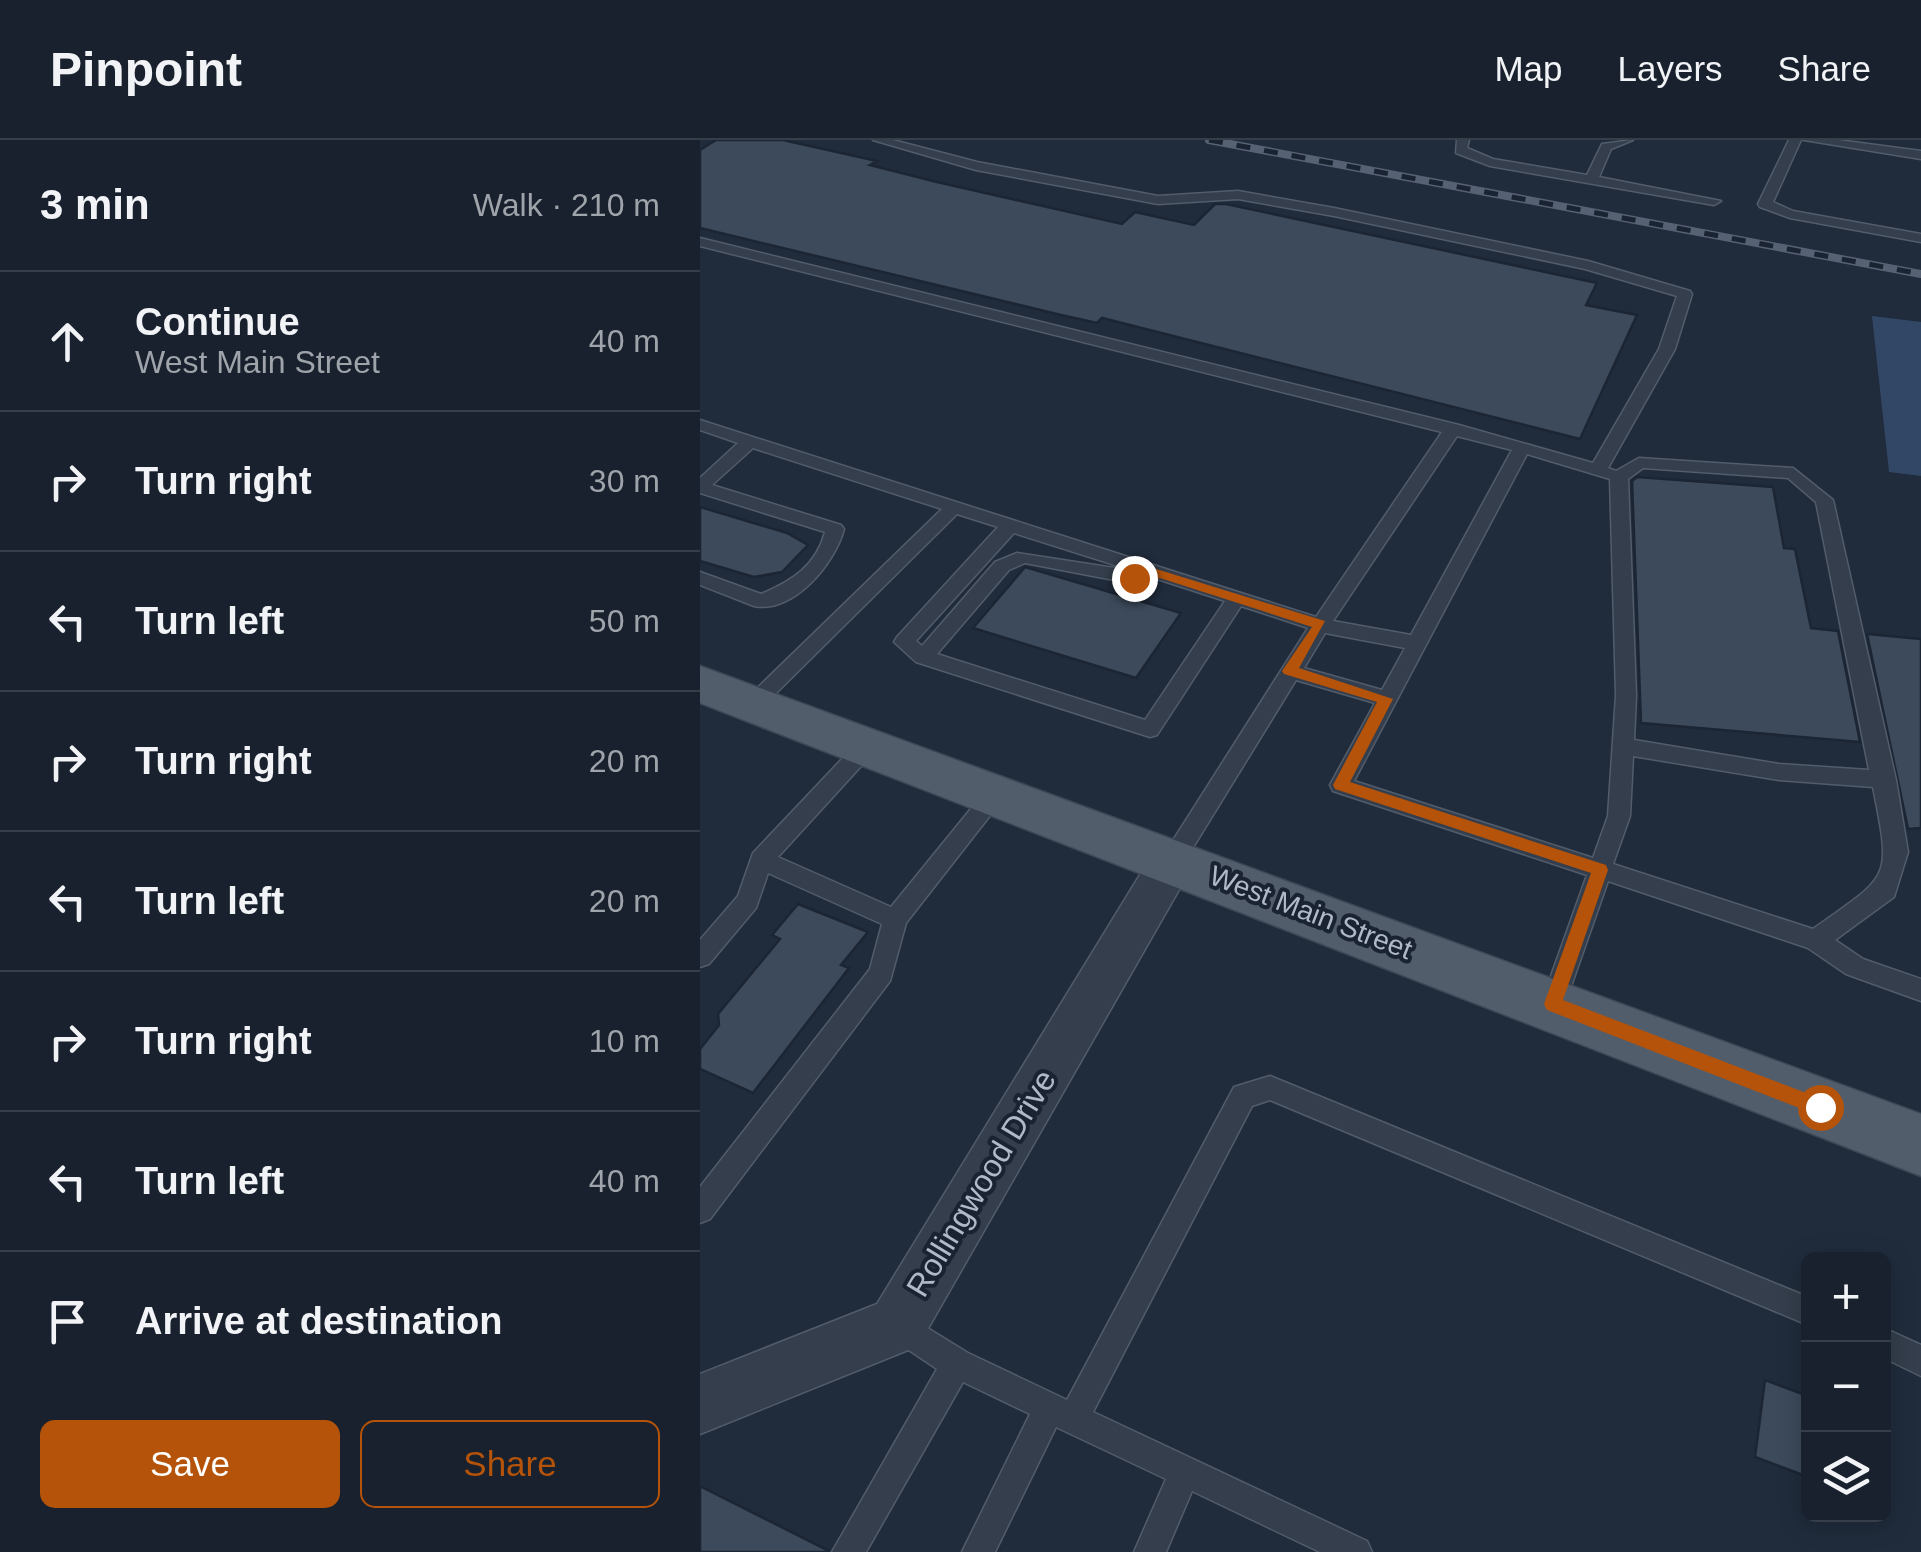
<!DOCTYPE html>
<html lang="en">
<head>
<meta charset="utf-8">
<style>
  :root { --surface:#18212d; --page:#252e39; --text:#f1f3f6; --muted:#9fa3aa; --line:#363e49; --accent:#b45309 }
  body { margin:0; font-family:Helvetica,sans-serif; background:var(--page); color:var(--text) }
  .controls { position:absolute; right:30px; bottom:30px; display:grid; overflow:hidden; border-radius:15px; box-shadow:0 5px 25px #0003 }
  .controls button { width:90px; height:90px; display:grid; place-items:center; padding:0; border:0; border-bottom:2px solid var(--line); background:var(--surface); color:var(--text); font:50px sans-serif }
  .stop { position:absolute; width:30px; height:30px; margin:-22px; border:8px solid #b45309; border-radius:50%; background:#fff }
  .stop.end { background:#b45309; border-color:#fff; box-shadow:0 2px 10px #0008 }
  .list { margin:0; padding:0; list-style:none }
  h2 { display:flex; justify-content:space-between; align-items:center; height:130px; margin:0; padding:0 40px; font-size:42px }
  h2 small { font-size:32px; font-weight:400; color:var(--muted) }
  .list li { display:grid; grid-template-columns:65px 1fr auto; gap:30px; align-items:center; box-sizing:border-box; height:140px; padding:0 40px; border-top:2px solid var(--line) }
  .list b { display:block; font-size:38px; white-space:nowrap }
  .list p { margin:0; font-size:32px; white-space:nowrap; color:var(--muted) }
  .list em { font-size:32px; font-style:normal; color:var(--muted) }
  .actions { display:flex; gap:20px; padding:30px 40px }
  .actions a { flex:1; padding:22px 0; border:2px solid var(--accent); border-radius:15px; text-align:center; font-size:35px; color:var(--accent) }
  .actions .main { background:var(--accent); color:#fff }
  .icon { flex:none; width:55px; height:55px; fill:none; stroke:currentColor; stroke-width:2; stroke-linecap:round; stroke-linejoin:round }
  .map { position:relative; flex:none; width:1221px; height:1412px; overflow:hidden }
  header { display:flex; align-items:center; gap:60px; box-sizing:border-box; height:140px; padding:0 50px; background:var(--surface); border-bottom:2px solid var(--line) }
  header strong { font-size:48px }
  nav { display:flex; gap:55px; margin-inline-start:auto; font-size:35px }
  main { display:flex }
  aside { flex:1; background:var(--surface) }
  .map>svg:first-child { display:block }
</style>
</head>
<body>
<header>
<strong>Pinpoint</strong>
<nav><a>Map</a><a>Layers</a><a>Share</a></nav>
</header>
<main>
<aside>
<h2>3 min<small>Walk · 210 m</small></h2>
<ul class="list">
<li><svg class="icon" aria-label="ahead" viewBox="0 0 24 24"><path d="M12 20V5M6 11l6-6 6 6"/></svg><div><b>Continue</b><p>West Main Street</p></div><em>40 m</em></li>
<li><svg class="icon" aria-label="right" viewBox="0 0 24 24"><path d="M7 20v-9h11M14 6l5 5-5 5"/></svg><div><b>Turn right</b></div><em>30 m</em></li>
<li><svg class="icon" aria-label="left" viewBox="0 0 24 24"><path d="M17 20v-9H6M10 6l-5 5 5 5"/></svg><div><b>Turn left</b></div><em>50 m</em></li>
<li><svg class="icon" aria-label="right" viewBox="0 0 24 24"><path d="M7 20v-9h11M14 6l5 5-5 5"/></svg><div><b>Turn right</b></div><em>20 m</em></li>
<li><svg class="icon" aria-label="left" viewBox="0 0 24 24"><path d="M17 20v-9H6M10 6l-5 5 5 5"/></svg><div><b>Turn left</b></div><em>20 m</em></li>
<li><svg class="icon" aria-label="right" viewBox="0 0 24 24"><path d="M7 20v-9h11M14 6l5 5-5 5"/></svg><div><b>Turn right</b></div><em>10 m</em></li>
<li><svg class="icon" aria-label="left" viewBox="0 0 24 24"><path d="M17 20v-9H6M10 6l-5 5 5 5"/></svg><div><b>Turn left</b></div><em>40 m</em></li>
<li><svg class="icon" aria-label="arrive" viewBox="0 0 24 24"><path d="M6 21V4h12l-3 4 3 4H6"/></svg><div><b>Arrive at destination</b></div></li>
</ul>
<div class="actions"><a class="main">Save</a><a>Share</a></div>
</aside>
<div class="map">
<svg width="1221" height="1412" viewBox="0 0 1221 1412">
  <rect width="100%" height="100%" fill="#202c3c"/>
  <path fill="#324765" d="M1172,176L1221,182V336L1189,332Z"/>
  <path fill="#3c4a5b" stroke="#1c2533" stroke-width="2.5" d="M16,0H83L177,21L170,25L237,42L422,84L435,72L494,85L515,64H526L897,143L886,165L937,175L880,299L402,178L397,183L361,175L0,88V10Z
    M937,337L1073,347L1084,408L1095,409L1111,488L1138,491L1160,602L941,583L932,341Z
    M0,367L87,393L108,405L82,432L54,437L0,421Z
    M325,427L481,473L436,538L273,488Z
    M1167,494L1221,499V688L1208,689Z
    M98,764L168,792L141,825L149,828L53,953L0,929V909L19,885L18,874L80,799L72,795Z
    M1065,1240L1108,1256V1337L1055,1317Z
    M0,1346L129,1411L128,1412H0Z"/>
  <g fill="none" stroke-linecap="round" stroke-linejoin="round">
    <g stroke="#525c6a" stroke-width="3">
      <path id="service" d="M173,0H193L277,22L458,56L538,51L634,68L888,121L990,151L992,154L975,209L908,328L916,331L939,318L1093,328L1133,360L1196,640L1208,712L1194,757L1135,800L1163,819L1221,839V861L1146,834L1108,808L908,741L862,872L853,875L844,872L841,864L887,735L633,651L630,645L675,563L596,540L481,727H465L462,720L465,713L608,488L541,466L457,595L450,597L216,522L194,502L197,497L298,387L257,374L61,568H47L44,563L47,558L242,369L53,308L12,345L141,385L144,389C135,423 94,474 54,466L0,445V432L61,454C92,441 116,426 125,392L0,353V338L38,303L0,290V280L616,477L742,292L0,106V98L759,285L893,323L959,209L977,156L885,129L634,76L538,59L458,64L276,30ZM757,296L812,310L711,495L633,481ZM827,314L910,339L916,555L908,676L893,718L654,641ZM943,328L1088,338L1116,362L1169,630L1079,624L934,600L936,555L928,339ZM314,393L434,431L317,413L295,422L222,506L216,501ZM325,423L435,444L442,442V434L525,461L445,580L237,514L309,430ZM625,493L705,508L682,550L604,528ZM933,616L1079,640L1173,647C1192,742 1190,734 1113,789L913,724L930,676Z
        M757,0H769L767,8L793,19L887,35L902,4L933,0L911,9L899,37L1021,61L1014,65L790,26L756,13Z
        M1089,0H1101L1073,62L1093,71L1221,94V102L1090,78L1060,67L1058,64Z
        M1104,0H1138L1221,11V19Z
        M166,599L177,607L173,613L78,717L191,767L287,649L295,646L306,655L206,783L190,841L10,1079L0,1083V1047L170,829L182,784L68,733L56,768L9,824L0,827V800L38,756L53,713L159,601Z
        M570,936L1108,1157V1185L570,960L552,966L393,1272L667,1401L672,1412H620L492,1351L466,1412H434L466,1339L356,1287L295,1412H262L330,1274L263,1242L166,1412H132L237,1229L188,1196L183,1186L188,1176L198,1171L208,1176L268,1213L367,1260L534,947Z
        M1184,1188L1221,1205V1236L1184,1218Z"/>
    </g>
    <g stroke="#525c6a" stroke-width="3">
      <path id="minor" d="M473,701L489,707L496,720L218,1206L0,1294V1234L177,1164L457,707Z"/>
    </g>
    <g stroke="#3e4755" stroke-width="3">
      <path id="primary" d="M0,526L1221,974V1036L0,563Z"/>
    </g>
    <use href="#service" fill="#343e4c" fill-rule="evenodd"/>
    <use href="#minor" fill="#343e4c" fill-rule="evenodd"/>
    <use href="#primary" fill="#525d6c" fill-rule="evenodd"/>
    <g stroke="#566273" stroke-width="8">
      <path id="rail" d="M509,0L1221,134"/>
    </g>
    <use href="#rail" stroke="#1a2331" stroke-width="5" stroke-dasharray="14" stroke-linecap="butt"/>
  </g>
  <path fill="#b45309" d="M453,428L625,481L599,528L693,559L650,642L906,725L908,730L863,860L1127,961V973L1120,976L847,870L844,864L891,733L635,649L633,645L677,562L584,534L582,531L612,487L463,439L453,437L434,443L427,438Z"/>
  <g text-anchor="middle" stroke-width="8" stroke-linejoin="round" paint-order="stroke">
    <g font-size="28" fill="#afb9c8" stroke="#1a2331">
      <text transform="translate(611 772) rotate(21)" y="10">West Main Street</text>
    </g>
    <g font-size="32" fill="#afb9c8" stroke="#1a2331">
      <text transform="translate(281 1043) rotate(-59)" y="11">Rollingwood Drive</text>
    </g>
  </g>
</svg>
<div class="controls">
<button>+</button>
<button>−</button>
<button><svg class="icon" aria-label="layers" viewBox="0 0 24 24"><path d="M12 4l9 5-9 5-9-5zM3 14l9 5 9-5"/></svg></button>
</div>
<div class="stop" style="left:1120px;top:967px"></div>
<div class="stop end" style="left:434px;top:438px"></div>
</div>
</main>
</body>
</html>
